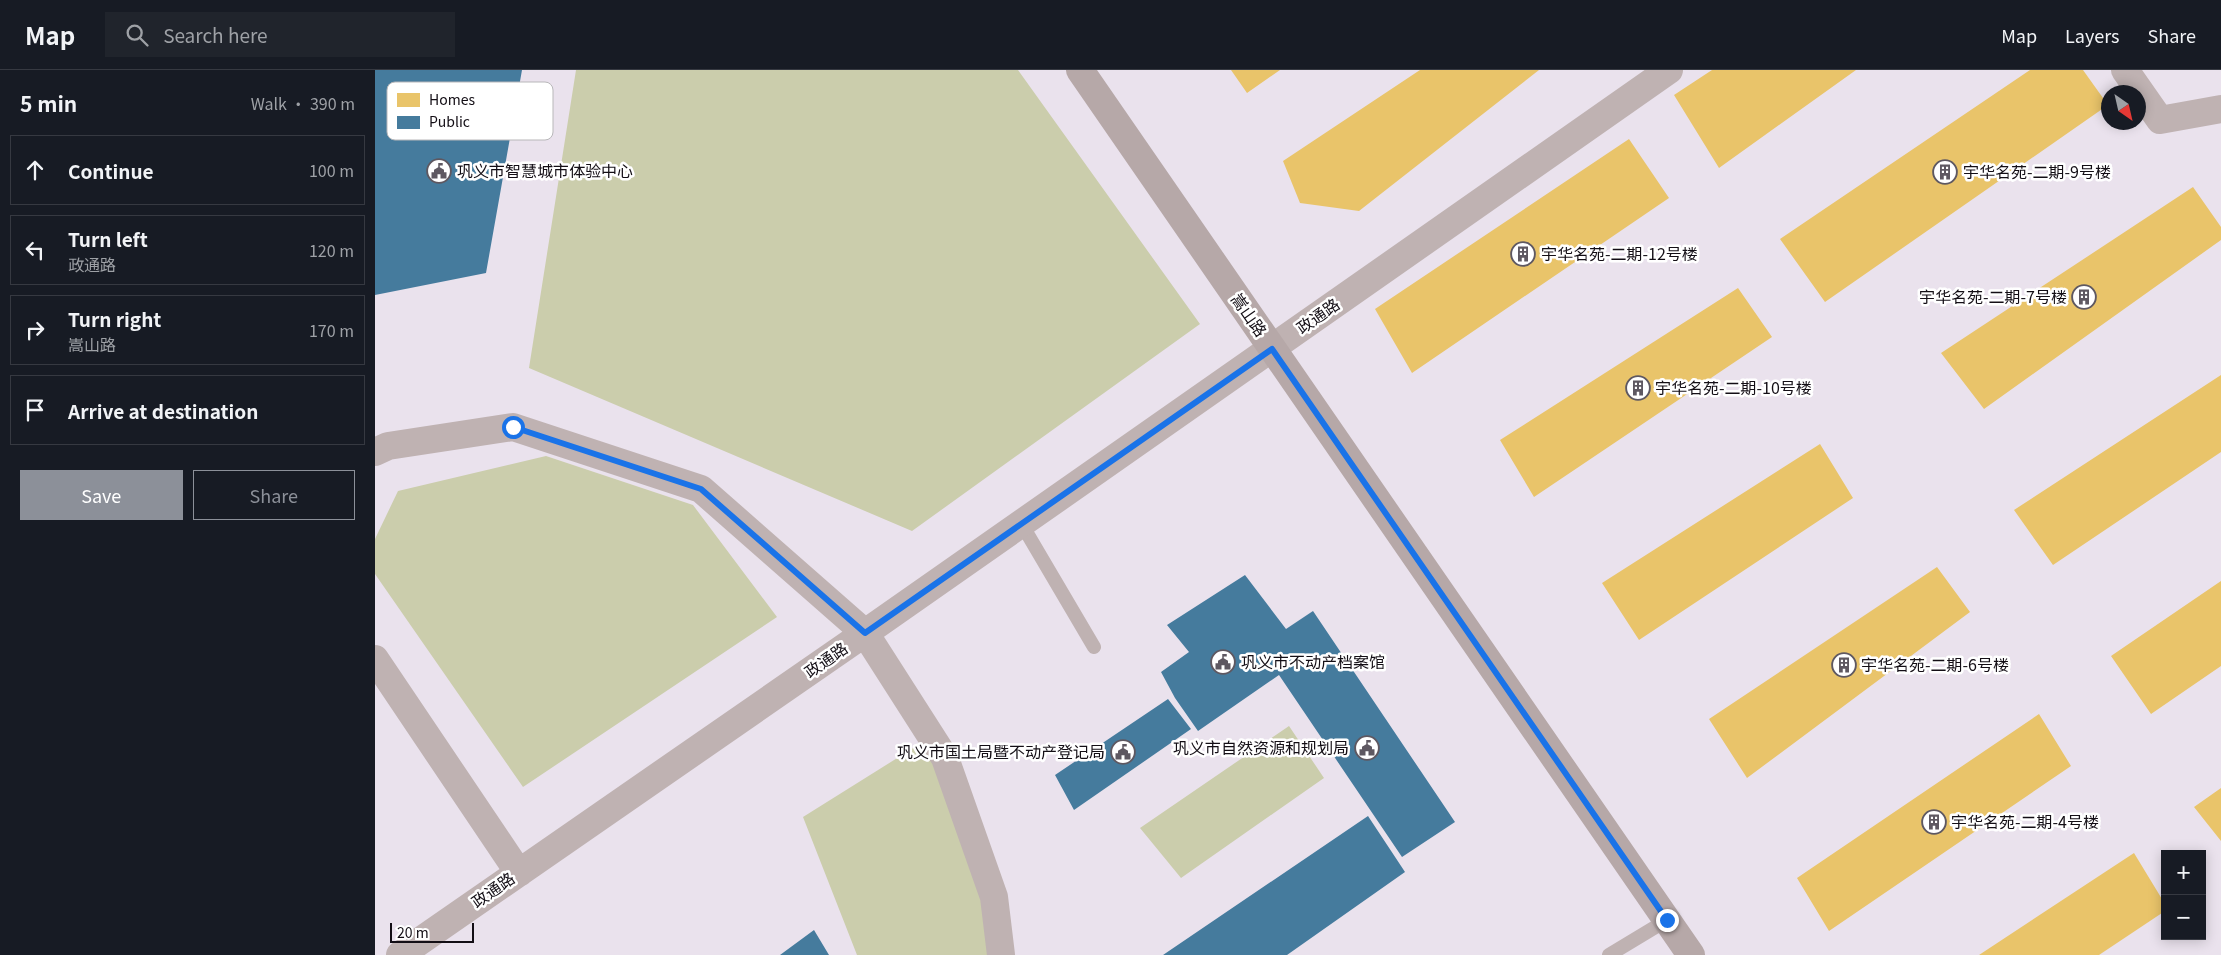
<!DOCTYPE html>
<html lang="en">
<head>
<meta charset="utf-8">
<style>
  :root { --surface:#171b24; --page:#20242c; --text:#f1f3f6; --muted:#9ea1a6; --line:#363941; --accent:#8c9099 }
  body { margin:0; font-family:Georgia,"Noto Sans SC",serif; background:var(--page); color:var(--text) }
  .controls { position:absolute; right:15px; bottom:15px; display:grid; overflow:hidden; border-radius:0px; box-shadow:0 2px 12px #0003 }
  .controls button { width:45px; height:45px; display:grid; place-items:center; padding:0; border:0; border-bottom:1px solid var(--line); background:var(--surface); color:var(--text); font:25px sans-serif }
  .compass { position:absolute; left:1726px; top:15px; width:45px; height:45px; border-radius:50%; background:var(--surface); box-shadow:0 2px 12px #0003; rotate:146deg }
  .scale { position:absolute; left:15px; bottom:12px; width:84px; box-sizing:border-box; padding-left:5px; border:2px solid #130e15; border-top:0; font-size:14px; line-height:18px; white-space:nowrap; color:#130e15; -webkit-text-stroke:4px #fff; paint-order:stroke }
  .stop { position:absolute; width:15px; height:15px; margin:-11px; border:4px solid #1a73e8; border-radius:50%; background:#fff }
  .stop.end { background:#1a73e8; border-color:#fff; box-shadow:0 1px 5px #0008 }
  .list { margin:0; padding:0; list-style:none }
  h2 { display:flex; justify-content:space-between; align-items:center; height:65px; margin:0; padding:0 20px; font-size:21px }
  h2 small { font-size:16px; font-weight:400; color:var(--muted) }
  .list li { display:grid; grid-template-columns:32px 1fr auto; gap:15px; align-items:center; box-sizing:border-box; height:70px; margin:0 10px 10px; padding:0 10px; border:1px solid var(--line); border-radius:0px }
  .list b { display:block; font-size:19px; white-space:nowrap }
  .list p { margin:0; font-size:16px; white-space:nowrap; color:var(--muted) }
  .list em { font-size:16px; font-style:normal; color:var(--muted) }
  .actions { display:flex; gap:10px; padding:15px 20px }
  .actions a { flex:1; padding:11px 0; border:1px solid var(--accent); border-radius:0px; text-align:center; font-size:18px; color:var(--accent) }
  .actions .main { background:var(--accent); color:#fff }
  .icon { flex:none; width:28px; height:28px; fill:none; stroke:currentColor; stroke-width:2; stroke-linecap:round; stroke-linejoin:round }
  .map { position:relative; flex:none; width:1846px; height:885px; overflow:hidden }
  header { display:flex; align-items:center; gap:30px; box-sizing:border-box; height:70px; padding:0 25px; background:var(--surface); border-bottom:1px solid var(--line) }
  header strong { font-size:24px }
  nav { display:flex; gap:28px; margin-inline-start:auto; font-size:18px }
  .search { width:350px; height:45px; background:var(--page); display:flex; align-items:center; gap:12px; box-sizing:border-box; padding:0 18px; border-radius:0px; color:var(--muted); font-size:19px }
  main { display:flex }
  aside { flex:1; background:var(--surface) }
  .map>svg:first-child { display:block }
</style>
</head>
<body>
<header>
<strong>Map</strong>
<div class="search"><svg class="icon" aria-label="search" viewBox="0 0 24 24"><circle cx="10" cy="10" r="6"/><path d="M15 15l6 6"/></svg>Search here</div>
<nav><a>Map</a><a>Layers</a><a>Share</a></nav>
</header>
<main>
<aside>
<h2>5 min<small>Walk · 390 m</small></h2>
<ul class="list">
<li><svg class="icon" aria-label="ahead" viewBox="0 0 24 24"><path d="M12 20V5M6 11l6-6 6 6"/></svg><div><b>Continue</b></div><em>100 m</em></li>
<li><svg class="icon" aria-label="left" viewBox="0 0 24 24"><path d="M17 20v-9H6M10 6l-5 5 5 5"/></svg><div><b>Turn left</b><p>政通路</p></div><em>120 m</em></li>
<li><svg class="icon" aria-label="right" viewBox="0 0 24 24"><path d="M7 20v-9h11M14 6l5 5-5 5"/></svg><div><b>Turn right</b><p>嵩山路</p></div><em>170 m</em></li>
<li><svg class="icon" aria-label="arrive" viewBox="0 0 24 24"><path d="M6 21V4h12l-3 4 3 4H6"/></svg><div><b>Arrive at destination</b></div></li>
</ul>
<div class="actions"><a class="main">Save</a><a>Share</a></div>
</aside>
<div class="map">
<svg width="1846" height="885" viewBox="0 0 1846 885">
  <rect width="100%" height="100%" fill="#eae2ed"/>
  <path fill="#cbcdac" d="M201,0H643L825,254L537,461L154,298Z
    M171,386L318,435L402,547L148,717L0,504V469L23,421Z
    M914,656L949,708L806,808L765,758Z
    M551,670L626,885H482L428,747Z"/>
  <path fill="#e9c46a" d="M856,0H905L872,23Z
    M1045,0H1164L984,141L925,133L908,91Z
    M1337,0H1481L1344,98L1299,25Z
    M1655,0H1708L1733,35L1450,232L1405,169Z
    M1254,69L1294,128L1037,303L1000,239Z
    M1818,117L1846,157V170L1609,339L1566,283Z
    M1363,218L1397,267L1159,427L1125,370Z
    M1846,305V382L1678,495L1639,440Z
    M1445,374L1478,428L1264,570L1227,513Z
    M1562,497L1595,542L1372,708L1334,649Z
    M1846,511V596L1776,644L1736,586Z
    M1664,644L1696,696L1454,861L1422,808Z
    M1846,718V771L1819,737Z
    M1759,783L1790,834V841L1724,885H1604Z"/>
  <path fill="#457b9d" d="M0,0H147L111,203L0,225Z
    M870,505L911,559L938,541L1080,752L1027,787L904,605L823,661L800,628L786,602L814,582L792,555Z
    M793,629L816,659L699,740L680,705Z
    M993,746L1030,802L912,885H788Z
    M439,860L454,885H405Z"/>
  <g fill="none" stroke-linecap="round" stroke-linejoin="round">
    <path stroke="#bfb2b2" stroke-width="14" d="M646,453L719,577
      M1234,885L1292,850"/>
    <path stroke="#bfb2b2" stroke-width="28" d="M1750,0L1785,50L1846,39
      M0,382L13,376L138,357L326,419L490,563L570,688L619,827L626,885
      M0,589L144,803
      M25,885L490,563L1294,0"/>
    <path stroke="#b6a8a8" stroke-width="28" d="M705,0L1316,885"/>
  </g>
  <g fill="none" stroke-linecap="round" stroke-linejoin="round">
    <path stroke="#1a73e8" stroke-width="6" d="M138,357L326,419L490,563L897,279L1292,850"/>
  </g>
  <defs>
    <g id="civic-ring" transform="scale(1.25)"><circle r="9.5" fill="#fff" stroke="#5e5861" stroke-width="1.5"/><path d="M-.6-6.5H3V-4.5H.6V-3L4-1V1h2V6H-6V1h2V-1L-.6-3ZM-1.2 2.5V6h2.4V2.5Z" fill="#5e5861"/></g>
    <g id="building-ring" transform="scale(1.25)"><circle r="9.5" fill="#fff" stroke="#5e5861" stroke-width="1.5"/><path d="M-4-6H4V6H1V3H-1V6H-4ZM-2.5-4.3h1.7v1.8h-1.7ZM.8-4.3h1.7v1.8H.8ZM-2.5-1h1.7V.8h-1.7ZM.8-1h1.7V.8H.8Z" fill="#5e5861"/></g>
  </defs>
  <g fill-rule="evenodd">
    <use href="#civic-ring" x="64" y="101"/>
    <use href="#building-ring" x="1570" y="102"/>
    <use href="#building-ring" x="1148" y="184"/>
    <use href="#building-ring" x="1709" y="227"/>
    <use href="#building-ring" x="1263" y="318"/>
    <use href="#civic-ring" x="848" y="592"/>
    <use href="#building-ring" x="1469" y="595"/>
    <use href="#civic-ring" x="992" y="678"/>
    <use href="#civic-ring" x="748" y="682"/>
    <use href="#building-ring" x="1559" y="752"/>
  </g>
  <g text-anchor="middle" stroke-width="5" stroke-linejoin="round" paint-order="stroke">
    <g font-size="16" fill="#130e15" stroke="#fff" text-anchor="start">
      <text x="82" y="107">巩义市智慧城市体验中心</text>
      <text x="1588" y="108">宇华名苑-二期-9号楼</text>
      <text x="1166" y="190">宇华名苑-二期-12号楼</text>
      <text x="1692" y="233" text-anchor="end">宇华名苑-二期-7号楼</text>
      <text x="1280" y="324">宇华名苑-二期-10号楼</text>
      <text x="866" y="598">巩义市不动产档案馆</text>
      <text x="1486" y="601">宇华名苑-二期-6号楼</text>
      <text x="974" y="684" text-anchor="end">巩义市自然资源和规划局</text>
      <text x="730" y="688" text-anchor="end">巩义市国土局暨不动产登记局</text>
      <text x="1576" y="758">宇华名苑-二期-4号楼</text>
    </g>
    <g font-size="16" fill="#130e15" stroke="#fff">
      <text transform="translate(874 245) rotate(55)" y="6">嵩山路</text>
      <text transform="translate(943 246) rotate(-35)" y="6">政通路</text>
      <text transform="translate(451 590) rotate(-35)" y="6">政通路</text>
      <text transform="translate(118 820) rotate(-35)" y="6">政通路</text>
    </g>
  </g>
  <rect x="12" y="12" width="166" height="58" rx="8" fill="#fff" stroke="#b8b7b9" stroke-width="1"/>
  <rect x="22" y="23" width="23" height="14" fill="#e9c46a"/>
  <rect x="22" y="46" width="23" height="13" fill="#457b9d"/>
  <g font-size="14" fill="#130e15">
    <text x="54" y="35">Homes</text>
    <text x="54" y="57">Public</text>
  </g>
</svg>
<div class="controls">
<button>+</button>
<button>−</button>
</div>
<svg class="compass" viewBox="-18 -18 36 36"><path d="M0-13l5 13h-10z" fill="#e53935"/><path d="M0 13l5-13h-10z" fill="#9ea1a6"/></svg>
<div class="scale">20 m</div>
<div class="stop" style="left:138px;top:357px"></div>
<div class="stop end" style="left:1292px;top:850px"></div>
</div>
</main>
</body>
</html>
